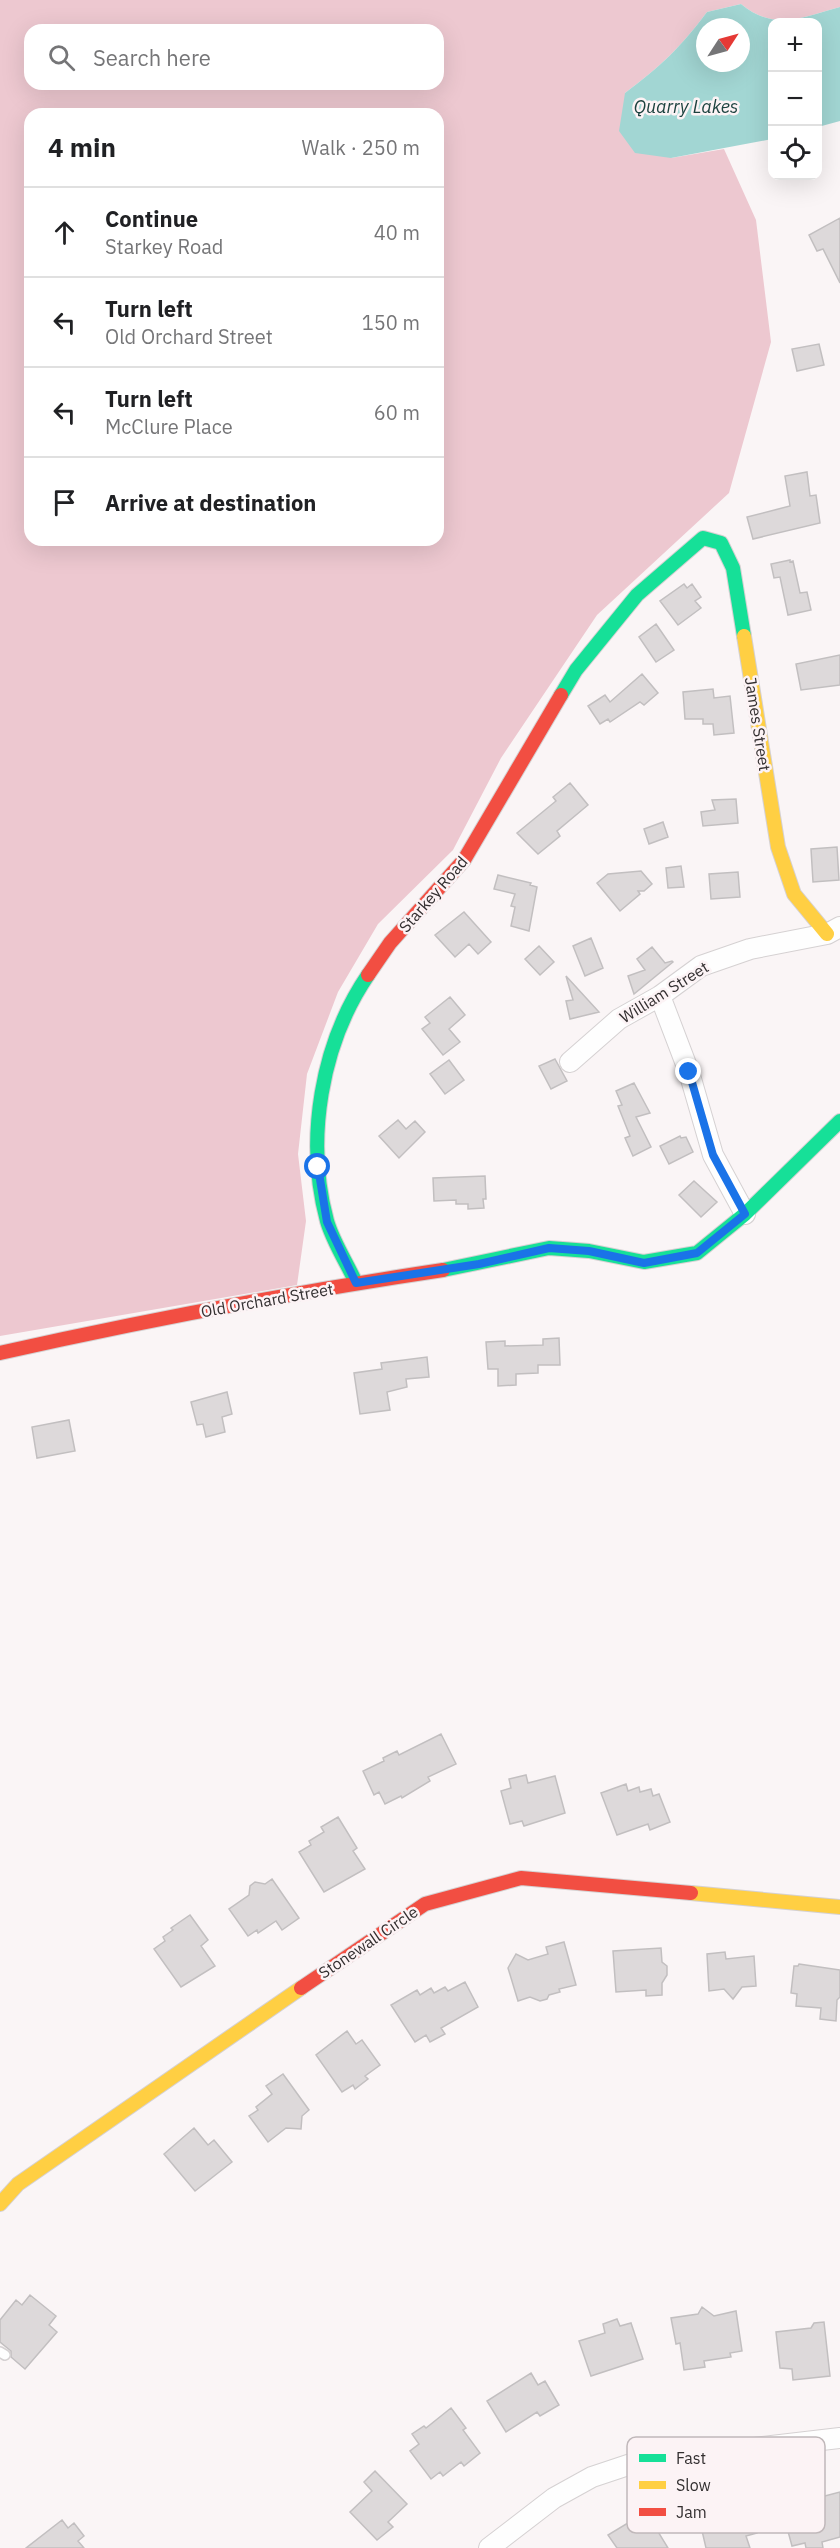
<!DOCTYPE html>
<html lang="en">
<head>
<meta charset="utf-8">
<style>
  :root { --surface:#fff; --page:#f6f6f6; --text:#202124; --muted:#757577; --line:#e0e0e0 }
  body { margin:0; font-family:"IBM Plex Sans",sans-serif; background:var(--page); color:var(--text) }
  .controls { position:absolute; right:18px; top:18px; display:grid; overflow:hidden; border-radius:12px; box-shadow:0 6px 24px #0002 }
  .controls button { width:54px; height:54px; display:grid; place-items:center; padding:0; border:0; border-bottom:2px solid var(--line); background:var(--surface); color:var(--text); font:30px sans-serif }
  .compass { position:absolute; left:696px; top:18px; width:54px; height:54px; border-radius:50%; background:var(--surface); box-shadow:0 6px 24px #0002; rotate:54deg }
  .stop { position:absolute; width:18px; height:18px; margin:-14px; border:4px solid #1a73e8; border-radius:50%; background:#fff }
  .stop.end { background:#1a73e8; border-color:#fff; box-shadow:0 2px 6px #0008 }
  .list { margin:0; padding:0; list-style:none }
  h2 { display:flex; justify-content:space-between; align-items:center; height:78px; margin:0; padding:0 24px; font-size:26px }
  h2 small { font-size:20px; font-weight:400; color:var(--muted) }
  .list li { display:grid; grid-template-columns:39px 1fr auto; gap:18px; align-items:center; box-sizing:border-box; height:90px; padding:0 24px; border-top:2px solid var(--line) }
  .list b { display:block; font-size:22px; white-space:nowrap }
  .list p { margin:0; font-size:20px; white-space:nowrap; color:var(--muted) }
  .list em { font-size:20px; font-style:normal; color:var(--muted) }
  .icon { flex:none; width:33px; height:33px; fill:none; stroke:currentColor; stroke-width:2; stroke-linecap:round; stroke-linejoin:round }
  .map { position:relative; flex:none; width:840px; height:2548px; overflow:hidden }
  .search { position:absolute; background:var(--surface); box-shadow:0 6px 24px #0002; left:24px; top:24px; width:420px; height:66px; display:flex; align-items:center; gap:15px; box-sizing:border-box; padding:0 21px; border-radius:18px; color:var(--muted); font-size:22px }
  .panel { position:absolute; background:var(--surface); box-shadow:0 6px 24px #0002; left:24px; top:108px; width:420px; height:438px; border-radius:18px }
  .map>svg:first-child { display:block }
</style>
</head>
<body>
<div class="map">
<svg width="840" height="2548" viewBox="0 0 840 2548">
  <rect width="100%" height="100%" fill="#faf5f6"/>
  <path fill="#edc8d0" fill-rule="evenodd" d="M0,0H840V7C802,17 775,32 741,4L707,12C680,48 661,66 625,93L671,158L724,149L756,220L771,342L729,493L597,615L501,758L453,850L378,924L338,992L307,1074L298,1154L306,1221L297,1285L0,1336ZM30,30H438V84H30ZM30,114H438V540H30Z"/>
  <path fill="#a2d6d3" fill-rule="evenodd" d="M741,4C775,32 802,17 840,7V121L818,127V22H772V139L671,158L635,153L619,131L625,93C661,66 680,48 707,12ZM705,27H741V63H705Z"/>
  <path fill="#ddd9da" stroke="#c2bfc0" stroke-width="1.5" d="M840,218V283L823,249L817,251L809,235Z
    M819,344L824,365L797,371L792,349Z
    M807,472L810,496L816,495L820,523L753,539L747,517L790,506L785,476Z
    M790,560V562L793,561L800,593L807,592L811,610L788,615L780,577L774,578L771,564Z
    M684,584L687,588L692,584L701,597L695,601L701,608L678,625L660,601Z
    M656,624L674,650L656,662L639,637Z
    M840,655V685L801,690L796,664Z
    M642,674L658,693L644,705L640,702L610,722L608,719L600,724L588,706L605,695L610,702Z
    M713,689L714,698L730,696L734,733L714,735L713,724H703V719H685L683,692Z
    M570,783L588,805L557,831L560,836L538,854L517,833L556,801L553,797Z
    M736,799L738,823L703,826L701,812L715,810L712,800Z
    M663,822L668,837L649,844L644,829Z
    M837,847L839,880L813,882L811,849Z
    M681,866L684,887L668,888L666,868Z
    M641,871L652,884L644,891H638L640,894L620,911L597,883L608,874Z
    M738,872L740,897L711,899L709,874Z
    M498,875L531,883L530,885L537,887L529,931L511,926L515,907L511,906L515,894L494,889Z
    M464,912L491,942L478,954L469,944L455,957L435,935Z
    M591,938L603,968L585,976L573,946Z
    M539,946L554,962L540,975L525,959Z
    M652,947L665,963L672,961L673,962L634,994L628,976L645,970L637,959Z
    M566,976L599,1012L570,1019L566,1001L573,1000Z
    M450,997L465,1015L449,1029L460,1042L443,1055L422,1029L430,1023L425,1017Z
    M555,1059L567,1081L551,1089L539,1066Z
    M449,1060L464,1080L445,1094L430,1074Z
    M634,1083L650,1113L636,1117L651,1147L633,1156L625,1138L630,1136L618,1106L622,1105L616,1091Z
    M398,1120L406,1129L415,1121L425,1132L399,1158L379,1136Z
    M680,1136L681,1138L686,1137L693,1152L669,1164L660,1146Z
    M485,1176L486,1199H483L484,1208L468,1209V1204H456V1200L434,1201L433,1178Z
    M694,1181L717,1202L701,1217L679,1195Z
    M559,1338L560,1365H538V1373L516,1374V1385L498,1386V1369H488L486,1342L505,1341V1346L543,1345V1339Z
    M427,1357L429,1377L406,1379L407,1387L387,1392L390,1410L360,1414L354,1373L382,1369L381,1363Z
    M227,1392L232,1414L222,1417L225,1432L206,1437L203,1424L197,1425L191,1402Z
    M69,1420L75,1451L37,1458L32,1427Z
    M441,1734L456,1764L428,1777L430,1781L402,1798L401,1796L385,1804L379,1792L374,1795L363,1771L384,1761L383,1758L397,1751L399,1755Z
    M526,1775L528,1783L555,1776L565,1813L524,1826L522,1821L510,1824L501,1791L511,1788L509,1779Z
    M626,1784L628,1791L639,1787L640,1792L651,1789L653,1796L659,1794L670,1822L650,1830L648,1824L617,1835L601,1793Z
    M338,1817L357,1848L353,1851L365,1869L324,1892L299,1852L311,1845L309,1841L324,1832L321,1827Z
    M272,1879L299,1918L282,1930L276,1921L258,1933L257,1930L248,1936L229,1909L249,1895L250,1886L255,1882L265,1884Z
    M190,1915L208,1940L201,1946L215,1966L181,1987L154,1949L165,1941L163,1937L173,1930L171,1928Z
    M564,1942L576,1985L559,1989L560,1992L549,1995L547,1999L540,2001L530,1997L518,2001L508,1968L516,1954L528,1960L548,1954L546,1947Z
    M661,1948L662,1962L667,1966V1975L662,1983V1995L646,1996V1990L616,1992L613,1951Z
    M725,1952L726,1959L754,1956L756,1986L742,1987L733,1999L724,1989L709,1991L707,1954Z
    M799,1964L840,1970V1997L837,2000L836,2021L820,2019L821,2008L796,2006L797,1994L791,1993L794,1966H798Z
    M465,1982L478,2007L441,2028L445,2034L430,2042L426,2035L415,2042L391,2005L417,1990L420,1995L431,1988L434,1993L445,1987L448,1991Z
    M347,2031L356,2044L362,2040L380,2065L365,2076L368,2079L355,2089L353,2085L342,2092L316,2055Z
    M283,2074L309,2110L302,2116L301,2129L286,2128L268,2142L249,2116L258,2110L256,2107L272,2094L266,2086Z
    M194,2128L208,2145L214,2140L232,2162L195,2191L164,2154Z
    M30,2295L56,2316L49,2325L57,2332L25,2369L11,2357V2351L0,2342V2320L16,2300L22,2305Z
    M702,2307L714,2316L736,2311L742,2351L730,2353L731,2357L704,2361L705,2367L684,2370L680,2343L676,2344L671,2318L698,2314Z
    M617,2319L620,2326L631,2323L643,2359L591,2376L579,2341L605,2333L603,2324Z
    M824,2322L830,2376L793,2380L792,2369L780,2368L776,2332L811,2328L814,2323Z
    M531,2373L538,2385L545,2381L559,2405L540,2416L537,2412L506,2432L487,2401Z
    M451,2408L466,2428L463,2430L480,2453L464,2466L461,2462L443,2476L440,2472L431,2479L410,2451L419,2444L412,2434L424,2426L426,2428Z
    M375,2471L407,2504L388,2522L393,2527L377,2540L350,2512L372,2491L364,2482Z
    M840,2492V2537L822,2542L823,2548H806L805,2543L792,2546L783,2513L819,2503L817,2498Z
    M717,2503L719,2511L737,2506L738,2509L749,2506L757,2533L746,2536L750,2548H706L697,2509Z
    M646,2512L668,2548H617L608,2535Z
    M62,2520L68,2528L74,2523L84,2536L78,2541L84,2548H26Z"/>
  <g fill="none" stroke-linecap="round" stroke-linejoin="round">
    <g stroke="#d5d1d2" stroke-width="12">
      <path id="lane" d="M0,2352L5,2355"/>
    </g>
    <g stroke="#d5d1d2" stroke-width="22">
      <path id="street" d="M660,996L689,1072L713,1155L745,1214
        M570,1062L619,1019L660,996L701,966L750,949L827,934L840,927
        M489,2548L554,2498L592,2477L640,2461L840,2438"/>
    </g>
    <g stroke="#d5d1d2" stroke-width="16">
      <path id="fast" d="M561,695L576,670L637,595L703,538L721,543L733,568L744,636
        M443,1270L549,1248L589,1251L644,1262L697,1253L745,1214L840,1121
        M356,1283C347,1263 333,1242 327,1221C305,1140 321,1044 368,975"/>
    </g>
    <g stroke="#d5d1d2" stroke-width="16">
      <path id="slow" d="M744,636L778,847L794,894L827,934
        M691,1893L840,1907
        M0,2204L18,2184L301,1988"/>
    </g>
    <g stroke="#d5d1d2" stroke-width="16">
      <path id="jam" d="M368,975L390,943L464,860L561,695
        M0,1353C147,1320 295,1292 443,1270
        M301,1988L425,1904L521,1878L691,1893"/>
    </g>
    <use href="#lane" stroke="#fefefe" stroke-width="9"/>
    <use href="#street" stroke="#fefefe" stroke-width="20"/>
    <use href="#fast" stroke="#16e098" stroke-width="14"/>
    <use href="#slow" stroke="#ffcf43" stroke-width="14"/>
    <use href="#jam" stroke="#f24e42" stroke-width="14"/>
  </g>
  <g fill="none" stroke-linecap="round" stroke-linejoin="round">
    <path stroke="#1a73e8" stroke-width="8" d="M318,1167L327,1222L356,1283L479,1264L549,1248L589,1251L644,1263L697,1253L745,1214L713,1155L689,1072"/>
  </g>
  <g text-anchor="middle" stroke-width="5" stroke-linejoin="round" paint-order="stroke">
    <g font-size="16" fill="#332f30" stroke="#fcf3f5">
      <text transform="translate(758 724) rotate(81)" y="6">James Street</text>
      <text transform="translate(433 894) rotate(-49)" y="6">Starkey Road</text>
      <text transform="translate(664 992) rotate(-32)" y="6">William Street</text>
      <text transform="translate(267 1300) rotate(-10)" y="6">Old Orchard Street</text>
      <text transform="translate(368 1942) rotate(-34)" y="6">Stonewall Circle</text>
    </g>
    <g font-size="18" font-style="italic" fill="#1c423f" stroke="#fcf3f5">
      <text x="686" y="113">Quarry Lakes</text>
    </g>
  </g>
  <rect x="627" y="2437" width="198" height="96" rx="9" fill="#fcf3f5" stroke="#c0b8ba" stroke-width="1.5"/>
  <rect x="639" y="2454" width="27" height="8" fill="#16e098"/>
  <rect x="639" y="2481" width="27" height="8" fill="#ffcf43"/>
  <rect x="639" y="2508" width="27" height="8" fill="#f24e42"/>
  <g font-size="16" fill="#332f30">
    <text x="676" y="2464">Fast</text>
    <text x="676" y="2491">Slow</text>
    <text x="676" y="2518">Jam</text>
  </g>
</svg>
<div class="controls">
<button>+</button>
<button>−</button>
<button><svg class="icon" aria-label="locate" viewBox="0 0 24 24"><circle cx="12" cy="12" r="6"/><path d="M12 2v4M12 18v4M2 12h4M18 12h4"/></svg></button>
</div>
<svg class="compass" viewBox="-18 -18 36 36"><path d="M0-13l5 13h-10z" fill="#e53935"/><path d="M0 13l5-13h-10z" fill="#757577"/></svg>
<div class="stop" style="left:318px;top:1167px"></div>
<div class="stop end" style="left:689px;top:1072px"></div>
<div class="search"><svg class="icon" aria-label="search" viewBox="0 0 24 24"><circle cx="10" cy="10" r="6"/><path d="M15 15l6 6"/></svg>Search here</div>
<section class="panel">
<h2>4 min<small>Walk · 250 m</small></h2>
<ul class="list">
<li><svg class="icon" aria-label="ahead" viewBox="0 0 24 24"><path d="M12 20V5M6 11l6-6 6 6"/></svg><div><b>Continue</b><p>Starkey Road</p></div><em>40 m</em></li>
<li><svg class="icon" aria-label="left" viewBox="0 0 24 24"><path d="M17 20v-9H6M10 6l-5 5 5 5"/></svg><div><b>Turn left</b><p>Old Orchard Street</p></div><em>150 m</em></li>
<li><svg class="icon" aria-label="left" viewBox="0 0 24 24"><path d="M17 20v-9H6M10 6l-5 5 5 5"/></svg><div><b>Turn left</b><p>McClure Place</p></div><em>60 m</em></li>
<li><svg class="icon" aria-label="arrive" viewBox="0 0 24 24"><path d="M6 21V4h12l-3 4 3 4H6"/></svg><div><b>Arrive at destination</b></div></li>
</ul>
</section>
</div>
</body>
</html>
